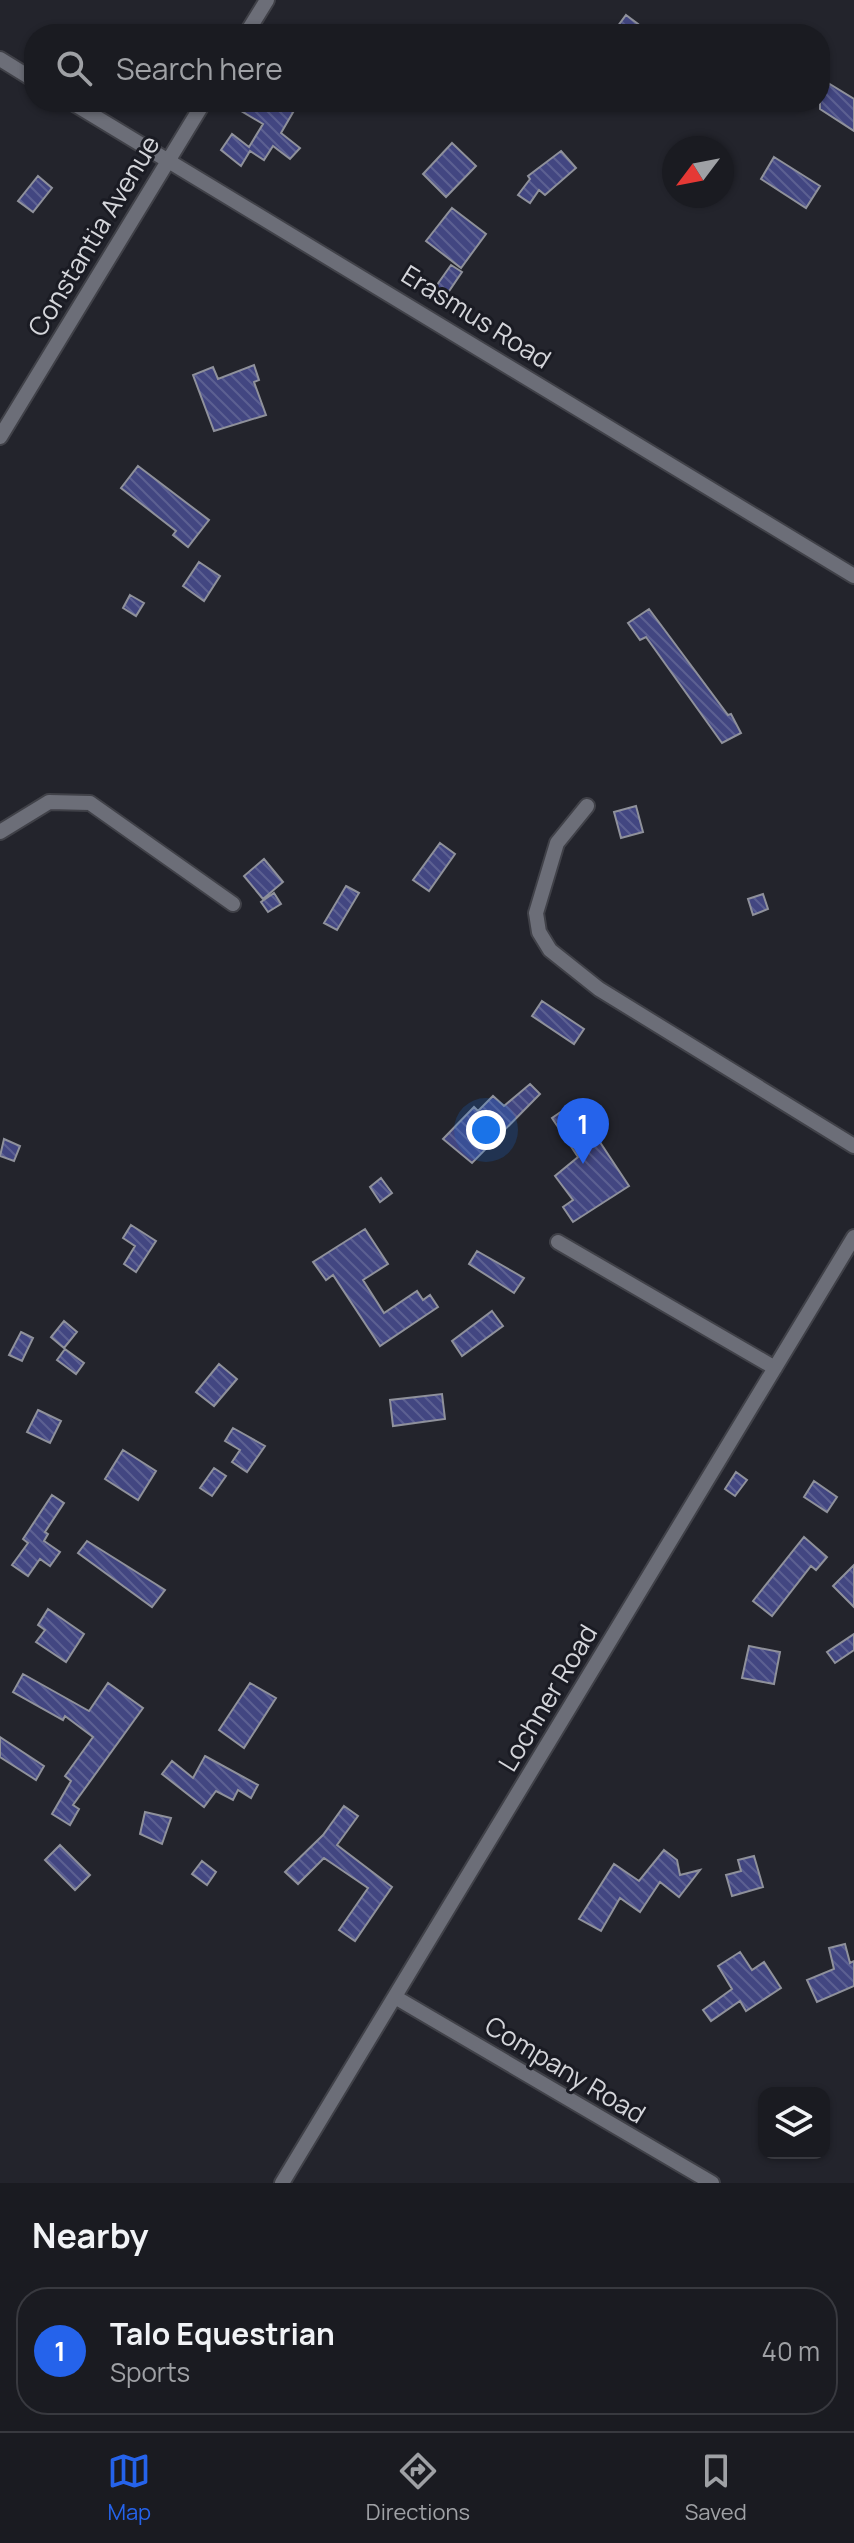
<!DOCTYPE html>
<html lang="en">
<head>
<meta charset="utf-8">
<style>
  :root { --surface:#1a1b21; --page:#27282e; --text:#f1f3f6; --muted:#9fa1a5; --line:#38393f; --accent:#2563eb }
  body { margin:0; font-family:Manrope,sans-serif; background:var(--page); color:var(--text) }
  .controls { position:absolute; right:24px; bottom:24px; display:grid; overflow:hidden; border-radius:16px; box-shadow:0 2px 6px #0004 }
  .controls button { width:72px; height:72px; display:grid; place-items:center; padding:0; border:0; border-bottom:2px solid var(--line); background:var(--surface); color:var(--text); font:40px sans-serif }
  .compass { position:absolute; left:662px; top:136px; width:72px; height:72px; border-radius:50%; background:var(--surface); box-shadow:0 2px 6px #0004; rotate:238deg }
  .you { position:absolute; left:486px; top:1130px; width:28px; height:28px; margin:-20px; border:6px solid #fff; border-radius:50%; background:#1a73e8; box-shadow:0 0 0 12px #1a73e833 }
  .badge { display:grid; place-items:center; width:52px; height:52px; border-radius:50%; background:var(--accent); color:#fff; font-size:26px; font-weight:700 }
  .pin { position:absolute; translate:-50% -66px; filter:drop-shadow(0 2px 4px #0008) }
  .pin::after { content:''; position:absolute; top:42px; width:28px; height:24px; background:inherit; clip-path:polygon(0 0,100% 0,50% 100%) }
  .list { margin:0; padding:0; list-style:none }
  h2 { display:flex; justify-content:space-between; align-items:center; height:104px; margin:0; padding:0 32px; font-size:34px }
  h2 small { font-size:26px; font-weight:400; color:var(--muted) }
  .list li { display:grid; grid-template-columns:52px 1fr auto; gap:24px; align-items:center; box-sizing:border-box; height:128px; margin:0 16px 16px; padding:0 16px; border:2px solid var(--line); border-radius:32px }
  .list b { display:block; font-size:30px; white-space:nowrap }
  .list p { margin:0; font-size:26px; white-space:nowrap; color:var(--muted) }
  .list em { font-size:26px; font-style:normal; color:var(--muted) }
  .icon { flex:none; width:44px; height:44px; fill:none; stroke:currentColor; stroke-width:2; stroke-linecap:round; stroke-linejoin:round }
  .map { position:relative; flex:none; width:854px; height:2183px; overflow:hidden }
  .search { position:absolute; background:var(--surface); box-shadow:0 2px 6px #0004; left:24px; right:24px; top:24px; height:88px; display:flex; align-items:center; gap:20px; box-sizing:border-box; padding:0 28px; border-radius:32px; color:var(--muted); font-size:30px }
  .sheet { height:248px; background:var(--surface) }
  nav { display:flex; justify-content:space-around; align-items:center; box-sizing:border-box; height:112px; border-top:2px solid var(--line); background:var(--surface); font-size:22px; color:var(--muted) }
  nav a { display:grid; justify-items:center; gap:4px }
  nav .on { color:var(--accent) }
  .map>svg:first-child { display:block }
</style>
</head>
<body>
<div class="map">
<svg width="854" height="2183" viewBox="0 0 854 2183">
  <defs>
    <pattern id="building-back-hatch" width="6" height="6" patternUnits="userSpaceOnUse" patternTransform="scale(2)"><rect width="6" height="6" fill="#424681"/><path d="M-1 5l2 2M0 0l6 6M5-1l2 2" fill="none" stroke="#5c6092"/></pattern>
  </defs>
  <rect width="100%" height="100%" fill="#23242c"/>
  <path fill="url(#building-back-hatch)" stroke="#8f919b" stroke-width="2" d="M626,15L638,24L630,34H612Z
    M820,78L854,99V131L820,109Z
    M226,102H299L281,133L300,148L290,159L273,146L264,160L250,151L241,166L221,150L232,134L249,147L263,124Z
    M452,143L476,166L446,197L423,174Z
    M561,151L576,168L545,195L539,190L530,203L518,195L530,179L528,176Z
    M774,157L820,186L806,208L761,179Z
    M38,176L52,188L33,212L18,201Z
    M452,208L486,234L461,268L426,241Z
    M451,265L462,272L443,300L432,292Z
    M254,365L259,380L254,382L266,415L214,431L193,375L213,367L218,379Z
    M138,466L209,520L188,547L173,535L176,531L121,488Z
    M199,562L220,576L204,601L183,586Z
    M130,595L144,603L136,616L123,608Z
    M649,609L728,715L731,714L741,733L722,743L646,637L640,640L628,623Z
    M636,806L643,832L621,838L614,812Z
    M440,843L455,854L429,891L413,880Z
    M264,859L283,882L263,899L244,876Z
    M346,886L359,893L337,930L324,923Z
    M274,893L281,904L268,912L261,902Z
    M763,894L768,909L753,915L748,899Z
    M542,1001L584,1029L574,1044L532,1016Z
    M530,1084L540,1094L472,1163L443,1139L474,1107L478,1111L493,1096L504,1106Z
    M574,1103L629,1186L573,1222L563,1207L573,1200L555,1176L578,1157L552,1118Z
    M4,1139L20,1146L14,1161L0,1156Z
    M381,1178L392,1193L380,1202L370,1187Z
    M131,1225L156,1241L136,1272L124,1264L135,1246L123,1238Z
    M365,1229L388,1264L363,1280L384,1313L417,1291L423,1300L430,1295L438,1307L380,1346L333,1275L326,1280L313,1262Z
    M477,1251L524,1278L514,1293L469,1264Z
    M492,1311L503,1326L462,1356L452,1341Z
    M64,1321L77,1332L64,1348L51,1337Z
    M21,1332L33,1338L22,1361L9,1355Z
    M65,1349L84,1363L76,1374L57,1360Z
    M219,1364L237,1379L214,1406L196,1392Z
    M442,1394L445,1419L393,1426L390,1400Z
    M38,1410L61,1421L50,1443L27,1432Z
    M233,1428L265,1446L247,1472L232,1462L240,1450L225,1441Z
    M123,1450L156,1471L138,1500L105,1479Z
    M214,1468L226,1476L212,1496L200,1488Z
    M736,1472L747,1480L735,1496L725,1489Z
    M814,1481L837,1497L827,1512L804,1497Z
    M52,1495L64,1503L45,1532L48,1534L44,1541L60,1552L50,1566L40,1559L28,1576L12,1565L28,1543L23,1539Z
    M804,1537L827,1557L816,1570L811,1566L772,1616L753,1601Z
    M87,1541L165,1590L152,1607L78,1553Z
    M854,1565V1607L833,1586Z
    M48,1609L84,1634L66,1662L36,1642L45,1630L38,1625Z
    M854,1634V1650L835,1663L827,1652Z
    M749,1646L780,1652L774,1684L742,1678Z
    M23,1674L89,1711L108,1683L143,1708L73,1805L79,1809L70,1825L52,1814L71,1781L65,1776L93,1737L65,1716L63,1720L13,1692Z
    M250,1683L276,1698L244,1748L219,1730Z
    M0,1737L44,1766L36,1780L0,1757Z
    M205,1756L258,1785L251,1798L238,1790L233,1800L216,1791L204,1807L162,1774L172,1761L193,1778Z
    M344,1806L358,1816L337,1845L392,1887L355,1941L339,1930L368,1888L324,1858L298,1884L285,1872L323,1835Z
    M145,1812L171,1818L162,1844L140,1834Z
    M60,1845L90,1875L75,1890L45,1860Z
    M664,1850L677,1860L680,1875L700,1870L679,1897L660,1882L640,1912L620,1898L601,1931L579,1919L614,1864L639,1881Z
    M754,1856L763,1887L732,1896L726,1875L741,1871L738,1860Z
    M202,1861L216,1872L207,1885L192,1874Z
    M845,1944L850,1963L854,1961V1986L817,2002L807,1980L834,1969L829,1948Z
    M740,1952L752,1970L764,1962L781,1988L746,2011L740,2001L711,2021L703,2010L732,1989L718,1966Z"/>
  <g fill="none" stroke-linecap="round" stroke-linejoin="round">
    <g stroke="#404148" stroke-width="18">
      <path id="street" d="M246,34L267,0
        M0,59L34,80
        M71,102L854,576
        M0,437L204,102
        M587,806L557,843L536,913L539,932L550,950L599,989L854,1146
        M0,832L49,802L90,803L233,904
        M558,1242L775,1368
        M395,1997L712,2183
        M282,2183L854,1237"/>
    </g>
    <use href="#street" stroke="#6c6e78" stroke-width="14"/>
  </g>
  <g text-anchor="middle" stroke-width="6" stroke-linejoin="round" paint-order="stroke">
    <g font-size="26" fill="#d4d5da" stroke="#1a1b23">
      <text transform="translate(94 236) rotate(-59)" y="9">Constantia Avenue</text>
      <text transform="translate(476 317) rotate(32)" y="9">Erasmus Road</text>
      <text transform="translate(548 1698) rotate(-59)" y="9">Lochner Road</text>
      <text transform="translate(565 2070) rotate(31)" y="9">Company Road</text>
    </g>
  </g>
</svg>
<div class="controls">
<button><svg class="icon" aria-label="layers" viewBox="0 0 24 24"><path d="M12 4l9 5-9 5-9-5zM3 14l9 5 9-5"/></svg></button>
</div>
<svg class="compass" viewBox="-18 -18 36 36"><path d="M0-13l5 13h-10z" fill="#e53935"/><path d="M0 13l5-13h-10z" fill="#9fa1a5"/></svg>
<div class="you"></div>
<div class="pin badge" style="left:583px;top:1164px">1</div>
<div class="search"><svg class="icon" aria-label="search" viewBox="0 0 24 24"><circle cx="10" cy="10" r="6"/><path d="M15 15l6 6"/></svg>Search here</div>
</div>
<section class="sheet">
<h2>Nearby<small></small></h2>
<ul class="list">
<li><span class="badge">1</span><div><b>Talo Equestrian</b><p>Sports</p></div><em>40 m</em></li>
</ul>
</section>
<nav>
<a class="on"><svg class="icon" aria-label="map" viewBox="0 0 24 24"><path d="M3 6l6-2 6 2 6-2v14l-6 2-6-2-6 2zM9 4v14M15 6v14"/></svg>Map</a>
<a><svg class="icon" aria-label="directions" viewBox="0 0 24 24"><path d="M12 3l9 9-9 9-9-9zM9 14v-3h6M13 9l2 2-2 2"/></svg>Directions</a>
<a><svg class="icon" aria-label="saved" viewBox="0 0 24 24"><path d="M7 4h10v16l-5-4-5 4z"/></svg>Saved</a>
</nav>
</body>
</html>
